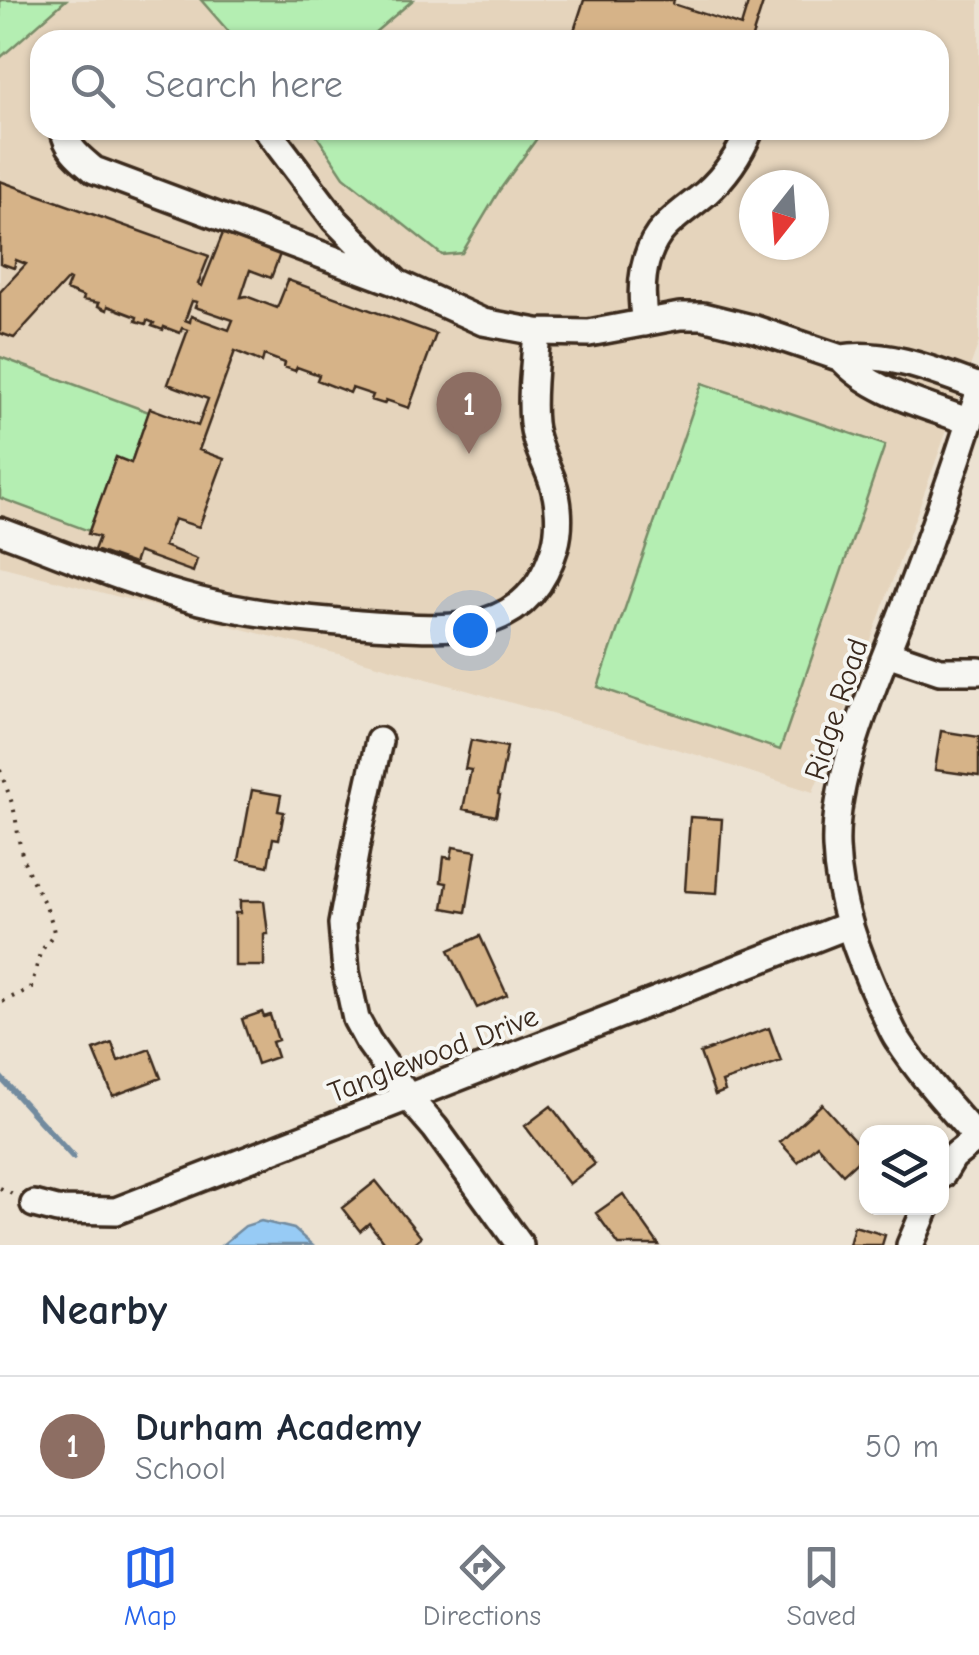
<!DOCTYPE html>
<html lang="en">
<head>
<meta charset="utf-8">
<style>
  :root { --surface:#fff; --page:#f6f6f7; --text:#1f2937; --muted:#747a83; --line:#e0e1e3; --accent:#2563eb }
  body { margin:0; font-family:"Comic Neue",sans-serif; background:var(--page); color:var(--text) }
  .controls { position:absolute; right:30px; bottom:30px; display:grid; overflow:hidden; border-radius:20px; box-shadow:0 2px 8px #0004 }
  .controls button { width:90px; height:90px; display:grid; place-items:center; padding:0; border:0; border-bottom:2px solid var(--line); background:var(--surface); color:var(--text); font:50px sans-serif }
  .compass { position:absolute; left:739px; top:170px; width:90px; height:90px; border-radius:50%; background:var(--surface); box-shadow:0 2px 8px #0004; rotate:197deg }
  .you { position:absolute; left:470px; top:630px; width:35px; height:35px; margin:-25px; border:8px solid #fff; border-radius:50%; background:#1a73e8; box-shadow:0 0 0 15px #1a73e833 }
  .badge { display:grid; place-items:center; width:65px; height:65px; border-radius:50%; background:var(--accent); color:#fff; font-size:32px; font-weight:700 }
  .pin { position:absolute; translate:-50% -82px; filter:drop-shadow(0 2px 5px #0008) }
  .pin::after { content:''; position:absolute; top:52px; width:35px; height:30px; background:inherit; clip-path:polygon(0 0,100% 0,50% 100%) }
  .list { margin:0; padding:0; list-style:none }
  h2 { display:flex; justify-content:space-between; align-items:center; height:130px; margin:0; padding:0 40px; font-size:42px }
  h2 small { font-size:32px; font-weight:400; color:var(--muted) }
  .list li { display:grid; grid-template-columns:65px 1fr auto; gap:30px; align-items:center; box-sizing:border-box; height:140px; padding:0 40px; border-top:2px solid var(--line) }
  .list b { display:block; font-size:38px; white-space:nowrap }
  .list p { margin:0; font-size:32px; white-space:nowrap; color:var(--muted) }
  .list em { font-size:32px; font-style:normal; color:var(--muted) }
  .icon { flex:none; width:55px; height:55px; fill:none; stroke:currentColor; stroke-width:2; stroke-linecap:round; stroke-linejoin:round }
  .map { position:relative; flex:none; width:979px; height:1245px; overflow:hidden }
  .search { position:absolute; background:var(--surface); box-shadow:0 2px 8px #0004; left:30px; right:30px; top:30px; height:110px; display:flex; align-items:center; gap:25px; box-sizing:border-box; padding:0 35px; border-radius:30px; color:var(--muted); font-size:38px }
  .sheet { height:270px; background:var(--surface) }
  nav { display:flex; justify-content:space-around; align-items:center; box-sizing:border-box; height:140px; border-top:2px solid var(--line); background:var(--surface); font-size:28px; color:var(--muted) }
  nav a { display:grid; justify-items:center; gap:5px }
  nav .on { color:var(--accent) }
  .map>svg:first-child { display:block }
</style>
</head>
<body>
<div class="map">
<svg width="979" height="1245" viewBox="0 0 979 1245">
  <rect width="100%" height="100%" fill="#ece2d2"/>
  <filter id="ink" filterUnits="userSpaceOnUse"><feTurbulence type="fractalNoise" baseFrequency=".01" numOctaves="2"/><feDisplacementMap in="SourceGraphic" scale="20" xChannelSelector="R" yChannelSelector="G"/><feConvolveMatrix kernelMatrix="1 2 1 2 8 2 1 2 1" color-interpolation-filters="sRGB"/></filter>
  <g filter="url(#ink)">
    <path fill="#e5d4bc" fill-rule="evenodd" d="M0,0H979V342L840,725L813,792L697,755L342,655L0,566ZM40,40H939V130H40ZM754,185H814V245H754Z"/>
    <path fill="#b4eeb2" stroke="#788c68" stroke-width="2.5" d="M0,0H66L0,58Z
      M201,0H413L366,40H236Z
      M313,130H543L499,191L462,253L442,255L344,177Z
      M0,357L149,412L131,463L116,458L89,531L0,498Z
      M702,383L885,445L780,750L598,687Z"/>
    <path fill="#97cbf5" stroke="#728b9f" stroke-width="2.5" d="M261,1221L294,1229L312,1245H222L245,1226Z"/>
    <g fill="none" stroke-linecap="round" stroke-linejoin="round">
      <path stroke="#728b9f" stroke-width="6" d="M0,1077L73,1157"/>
    </g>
    <path fill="#d6b388" stroke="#3b2a1e" stroke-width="2.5" fill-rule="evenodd" d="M584,0H674L673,4L741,26L749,0H764L752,37L760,40H571Z
      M0,181L209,256L198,284L202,286L223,233L280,254L271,278L250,270L241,297L246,296L277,308L288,280L436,334L409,408L386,400L384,404L371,400L373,395L352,388L350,393L317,380L319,375L297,367L295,371L284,367L285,363L264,355L262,362L235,351L199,450L224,459L199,527L174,519L164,546L197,559L193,572L138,552L134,564L94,550L99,537L88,534L116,457L131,463L150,408L198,426L208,399L168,384L188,330L182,328L180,333L164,327L163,330L152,326L154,323L147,320L146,324L136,321L137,317L108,306L107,310L98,306L99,303L83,300L84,297L66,290L70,280L68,279L14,338L0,333V292L26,264L16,260L14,268L0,263ZM192,301L197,302L195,307L233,320L229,330L191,316L190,322L185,320Z
      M941,731L979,737V776L935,770Z
      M471,740L507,747L498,794L500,795L496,816L463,809L471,770L465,769Z
      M252,790L281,795L278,811L284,812L279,839L273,838L268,866L239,860Z
      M690,817L722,819L717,893L685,891Z
      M453,847L476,851L466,912L443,908L447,883L441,882L444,857L451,858Z
      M240,901H264L268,934H264V966H235V913H240Z
      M480,936L507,995L477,1008L449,950Z
      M262,1012L264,1017L270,1015L278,1040L272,1042L277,1057L257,1064L242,1019Z
      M769,1028L781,1061L722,1082L725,1091L715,1095L700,1053Z
      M112,1043L118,1061L150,1049L161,1078L113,1096L94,1050Z
      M822,1104L866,1153L843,1174L817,1145L798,1162L780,1142Z
      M551,1106L595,1164L569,1184L525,1126Z
      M376,1181L421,1237L411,1245H386L369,1223L360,1231L342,1208Z
      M623,1194L659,1245H619L596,1213Z
      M854,1226L885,1235L882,1245H849Z"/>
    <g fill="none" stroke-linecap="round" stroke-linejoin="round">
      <g stroke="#3b2a1e" stroke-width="32">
        <path id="minor" d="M64,130C67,149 80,158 94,170L397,283L335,220L267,130
          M397,283L483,322L537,332L589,333L680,316H703L755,329L841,358
          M645,323C640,293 640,260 659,234C671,218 691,206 706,193C726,175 740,154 750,130
          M979,393C956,465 931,537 904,608C878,677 833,773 836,847C838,903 858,956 881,1006C887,1017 891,1030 898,1040C921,1076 951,1108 979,1140
          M970,422C926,405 872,393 841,358C888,351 935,371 979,387
          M0,531C66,555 132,584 200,601C257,615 314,620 373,625C449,630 528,639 555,547C561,526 559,500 552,480C545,461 535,444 533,423C530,393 535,361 537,332
          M887,653L940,671H979
          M379,741L359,832L342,924L346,972L356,1019L368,1041L409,1098L435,1128L520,1245
          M942,1175L953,1157L977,1138
          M34,1204L57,1210L116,1211L849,925
          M910,1245L926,1208"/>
      </g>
      <path stroke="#3b2a1e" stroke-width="4" stroke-dasharray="2.5 8" stroke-linecap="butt" d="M0,770C5,785 12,800 15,815C18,831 19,847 24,861C33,887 50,906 54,933L40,953L31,988L0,1003
        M0,1188L12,1194"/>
      <use href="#minor" stroke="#f6f6f2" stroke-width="25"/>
    </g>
  </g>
  <g text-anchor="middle" stroke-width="8" stroke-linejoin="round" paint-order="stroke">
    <g font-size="30" fill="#3b2a1e" stroke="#f6f6f2">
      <text transform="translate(836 709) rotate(-72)" y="10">Ridge Road</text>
      <text transform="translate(433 1054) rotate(-21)" y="10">Tanglewood Drive</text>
    </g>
  </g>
</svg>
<div class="controls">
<button><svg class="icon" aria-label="layers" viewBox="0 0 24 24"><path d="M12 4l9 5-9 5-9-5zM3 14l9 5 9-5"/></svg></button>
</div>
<svg class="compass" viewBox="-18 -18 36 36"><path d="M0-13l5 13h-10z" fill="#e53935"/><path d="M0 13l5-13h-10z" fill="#747a83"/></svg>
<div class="you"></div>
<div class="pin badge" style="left:469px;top:454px;background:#8d6e63">1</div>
<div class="search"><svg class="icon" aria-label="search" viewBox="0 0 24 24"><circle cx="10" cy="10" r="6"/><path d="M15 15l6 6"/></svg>Search here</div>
</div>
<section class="sheet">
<h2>Nearby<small></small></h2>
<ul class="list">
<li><span class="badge" style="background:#8d6e63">1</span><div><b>Durham Academy</b><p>School</p></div><em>50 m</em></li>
</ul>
</section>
<nav>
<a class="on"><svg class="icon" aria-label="map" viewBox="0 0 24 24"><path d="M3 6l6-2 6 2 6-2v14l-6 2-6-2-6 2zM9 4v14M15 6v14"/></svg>Map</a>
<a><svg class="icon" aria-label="directions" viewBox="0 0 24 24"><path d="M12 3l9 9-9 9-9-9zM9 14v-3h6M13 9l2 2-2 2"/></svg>Directions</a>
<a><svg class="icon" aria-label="saved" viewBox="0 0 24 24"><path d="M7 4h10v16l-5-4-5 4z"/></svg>Saved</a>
</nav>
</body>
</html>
